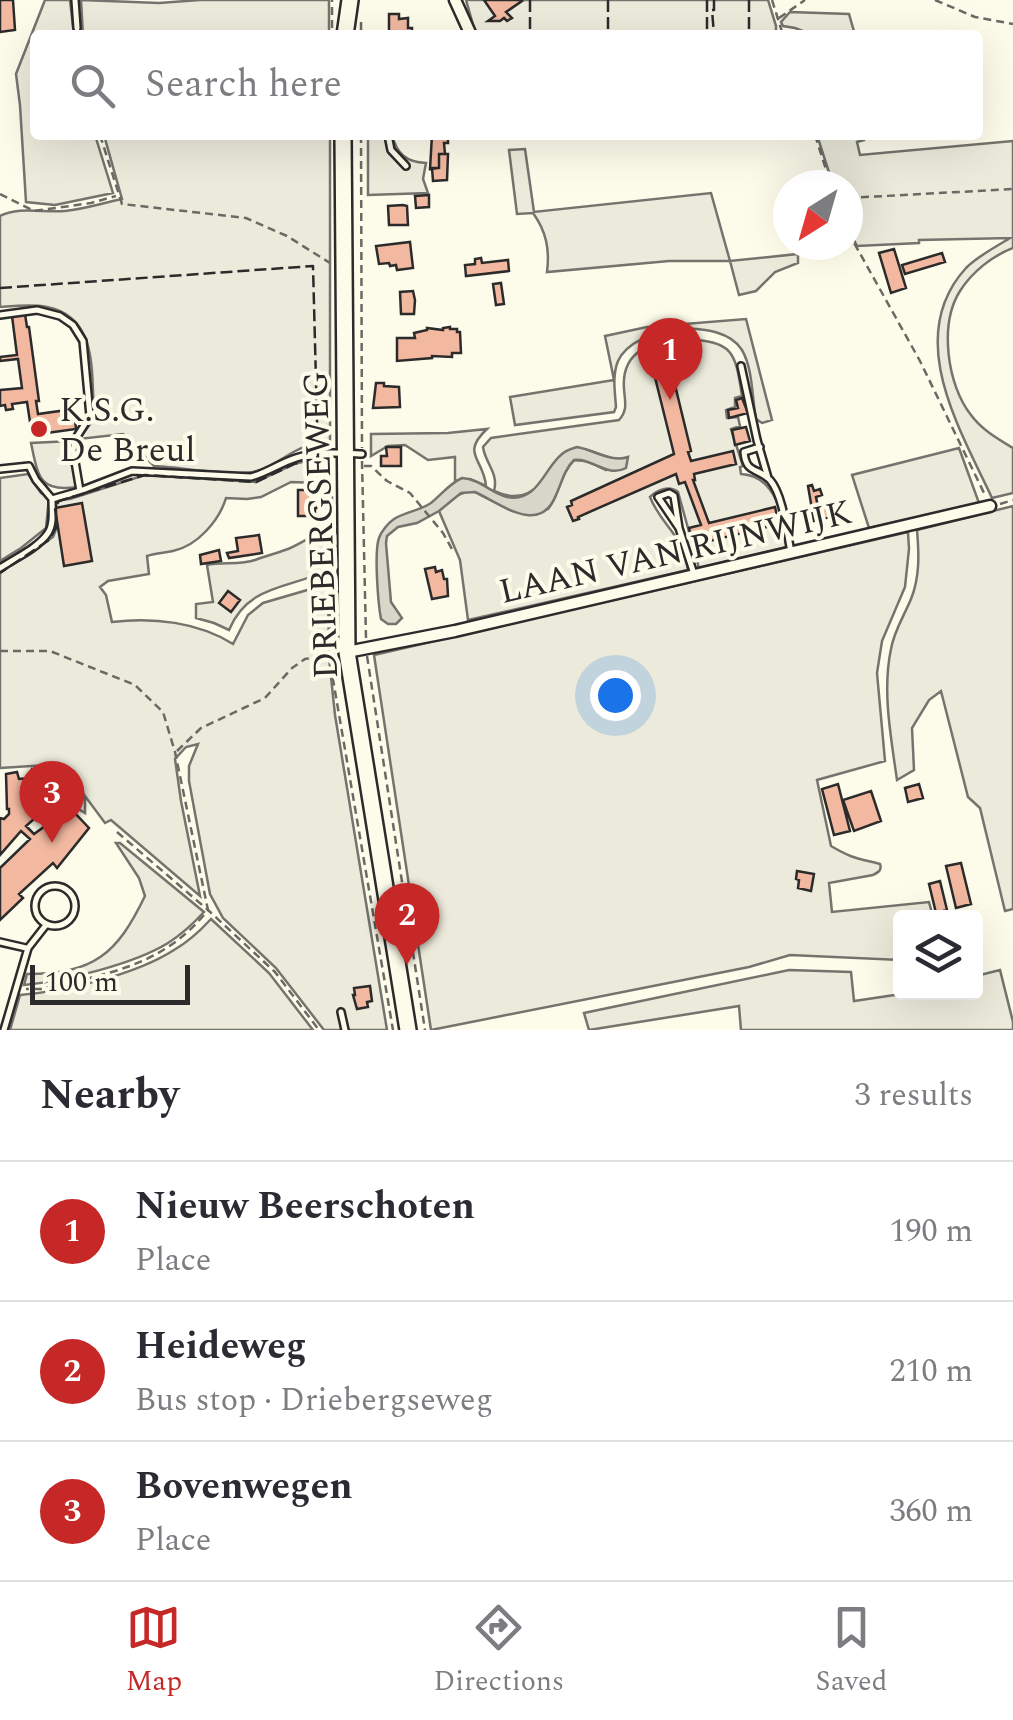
<!DOCTYPE html>
<html lang="en">
<head>
<meta charset="utf-8">
<style>
  :root { --surface:#fff; --page:#f7f7f7; --text:#2b2b33; --muted:#7c7c81; --line:#e1e1e2; --accent:#c62828 }
  body { margin:0; font-family:Spectral,serif; background:var(--page); color:var(--text) }
  .controls { position:absolute; right:30px; bottom:30px; display:grid; overflow:hidden; border-radius:10px; box-shadow:0 10px 40px #0002 }
  .controls button { width:90px; height:90px; display:grid; place-items:center; padding:0; border:0; border-bottom:2px solid var(--line); background:var(--surface); color:var(--text); font:50px sans-serif }
  .compass { position:absolute; left:773px; top:170px; width:90px; height:90px; border-radius:50%; background:var(--surface); box-shadow:0 10px 40px #0002; rotate:217deg }
  .scale { position:absolute; left:30px; bottom:25px; width:160px; box-sizing:border-box; padding-left:10px; border:5px solid #2b2b2b; border-top:0; font-size:28px; line-height:35px; white-space:nowrap; color:#2b2b2b; -webkit-text-stroke:8px #fdfbea; paint-order:stroke }
  .you { position:absolute; left:615px; top:695px; width:35px; height:35px; margin:-25px; border:8px solid #fff; border-radius:50%; background:#1a73e8; box-shadow:0 0 0 15px #1a73e833 }
  .badge { display:grid; place-items:center; width:65px; height:65px; border-radius:50%; background:var(--accent); color:#fff; font-size:32px; font-weight:700 }
  .pin { position:absolute; translate:-50% -82px; filter:drop-shadow(0 2px 5px #0008) }
  .pin::after { content:''; position:absolute; top:52px; width:35px; height:30px; background:inherit; clip-path:polygon(0 0,100% 0,50% 100%) }
  .list { margin:0; padding:0; list-style:none }
  h2 { display:flex; justify-content:space-between; align-items:center; height:130px; margin:0; padding:0 40px; font-size:42px }
  h2 small { font-size:32px; font-weight:400; color:var(--muted) }
  .list li { display:grid; grid-template-columns:65px 1fr auto; gap:30px; align-items:center; box-sizing:border-box; height:140px; padding:0 40px; border-top:2px solid var(--line) }
  .list b { display:block; font-size:38px; white-space:nowrap }
  .list p { margin:0; font-size:32px; white-space:nowrap; color:var(--muted) }
  .list em { font-size:32px; font-style:normal; color:var(--muted) }
  .icon { flex:none; width:55px; height:55px; fill:none; stroke:currentColor; stroke-width:2; stroke-linecap:round; stroke-linejoin:round }
  .map { position:relative; flex:none; width:1013px; height:1030px; overflow:hidden }
  .search { position:absolute; background:var(--surface); box-shadow:0 10px 40px #0002; left:30px; right:30px; top:30px; height:110px; display:flex; align-items:center; gap:25px; box-sizing:border-box; padding:0 35px; border-radius:10px; color:var(--muted); font-size:38px }
  .sheet { height:550px; background:var(--surface) }
  nav { display:flex; justify-content:space-around; align-items:center; box-sizing:border-box; height:140px; border-top:2px solid var(--line); background:var(--surface); font-size:28px; color:var(--muted) }
  nav a { display:grid; justify-items:center; gap:5px }
  nav .on { color:var(--accent) }
  .map>svg:first-child { display:block }
</style>
</head>
<body>
<div class="map">
<svg width="1013" height="1030" viewBox="0 0 1013 1030">
  <rect width="100%" height="100%" fill="#fdfbea"/>
  <path fill="#ecebdb" stroke="#74746e" stroke-width="2.5" d="M45,0H70L74,35H35V135H95L113,193L55,205L26,202L20,105L16,74Z
    M81,0L159,3L200,0H329V35H83Z
    M466,0H768L776,26V35H476Z
    M790,12L849,14L855,35H813L795,28L783,26L781,22Z
    M104,135H330V444C300,439 284,463 257,471C238,477 177,467 154,466L123,434L79,439L93,420L94,412C91,372 98,317 47,307C32,304 15,306 0,307V216C19,206 43,213 65,211C84,209 103,203 122,199Z
    M368,135H392C397,154 406,162 426,163L423,179L428,193L368,195Z
    M817,135H864V140L857,142L860,155L1013,141V248C992,256 972,272 960,291C939,324 947,385 971,415C982,430 998,439 1013,448V493L992,498C960,429 903,337 966,268C979,255 996,247 1010,238L919,240V243L857,246L848,228V185H833Z
    M525,149L534,212L711,193L730,261L798,254V263L775,272L756,291L739,295L730,261H669L547,272C550,249 546,231 533,213L517,214L509,150Z
    M746,319L772,420L762,423L756,419C752,398 753,369 742,350C721,316 634,325 618,361C612,376 615,392 616,407L614,412L515,425L510,397L614,380L605,336L647,327Z
    M685,339C734,342 735,351 742,396L735,398V407L726,410L727,418L738,417L740,426L731,429L743,466L740,467L741,474C777,476 783,517 787,547L699,568L678,492C669,485 657,490 650,497C662,527 682,532 688,570L468,620L460,560L439,511L453,497L468,491L475,492L512,511L548,509C560,494 560,474 574,460L587,461L606,470L621,459H614L585,449C576,453 562,457 555,463C549,468 546,478 540,484C527,498 511,499 494,491C499,473 485,463 483,447L491,438L619,420C628,410 625,402 624,389C621,350 652,341 685,339Z
    M487,429C460,454 484,459 486,486L470,479L455,481V457L428,460L405,445L388,446L371,456V434L448,433Z
    M71,441L77,487C39,493 38,476 31,443Z
    M959,448L979,503L869,528L852,475Z
    M318,458H328V493L319,491L317,483L291,482L261,497L247,499L226,498C219,521 197,546 173,551C164,553 156,553 147,556L149,574L108,581L100,587L106,595L112,622C153,617 198,622 233,644L248,615L263,603L328,584L329,658L335,715L387,1030H324L276,968L223,918L210,894L189,781V766L198,744L186,747L175,759L181,801L200,896L111,820L105,823L85,796V813L70,804L53,815L47,765L0,768V573L53,537L57,527L56,500L70,499L145,475L256,482L294,464Z
    M28,474L41,493L49,497L46,528L21,548L0,561V478Z
    M1013,506V909L1005,911L980,808L968,797L941,691L929,700L912,728L914,770L897,780C891,737 882,691 891,649C894,631 904,616 911,599C920,577 919,553 917,530Z
    M329,530L328,570C289,589 248,584 229,630L214,623L196,618V604L213,602L207,565C223,562 241,565 255,560C265,556 275,554 285,550C300,545 312,534 329,530Z
    M908,532L909,549L905,587L882,641L877,673L885,761L817,780L831,846C853,859 857,858 880,864C882,870 879,872 873,875L829,883L832,912L929,902L933,917L900,918V960L790,955L749,967L431,1030L374,655Z
    M116,843H120L204,912C193,924 182,934 168,943C134,964 65,981 24,985L27,974C94,974 117,954 145,896L139,878Z
    M211,919L269,973L313,1030H10L20,995C66,991 135,975 174,950C188,942 200,931 211,919Z
    M789,970L851,972L854,1001L908,993L976,992V976L1000,970L1013,1022V1030H741L739,1006L589,1030L584,1013Z"/>
  <path fill="#d8d7c9" stroke="#74746e" stroke-width="2.5" d="M577,447C594,450 612,463 628,457L626,468C607,478 593,458 574,460C564,470 562,482 556,495C540,536 501,504 475,492L461,493L439,511L417,523L398,527L387,536L386,543L391,602L402,618L396,624H388L381,619C378,603 374,552 379,538C381,532 388,523 394,519C405,512 419,511 431,503C442,494 449,484 462,478C480,479 491,493 507,497C538,503 544,468 562,454C566,450 571,449 577,447Z"/>
  <path fill="#f2b8a0" stroke="#2b2b2b" stroke-width="2.5" d="M0,0H13L15,30L0,32Z
    M484,0H521L522,1L506,12L512,18L507,21L504,18L500,21H488L495,16Z
    M389,14H399V19L408,18V28H412V34L389,35Z
    M432,135H448V143H444L445,154H439V168L430,169Z
    M439,154H448L447,180L433,181L432,168H439Z
    M429,195V207L416,208L415,196Z
    M403,205L407,206L408,225H389L388,206Z
    M410,242L413,268L397,270L396,265L390,266L389,263L379,264L376,246Z
    M894,249L906,288L891,293L879,253Z
    M942,253L945,262L905,274L902,265Z
    M481,258L482,263L508,260L509,271L466,276L465,265L475,264V259Z
    M501,283L504,304L496,305L493,284Z
    M413,291L415,300L414,314H401L400,292Z
    M25,314L27,327H29L39,401H36L38,414L74,409L76,429L32,435L27,402L12,404L13,409L6,410L5,405L0,406V390L22,388L18,359L0,361V357L17,355L12,316Z
    M450,327V329H457V332H460L461,353H452V357L432,356V358L397,361V338H415L414,333L427,330V328L443,330V328Z
    M660,340L661,345L665,344L691,451L688,452L691,461L733,451L736,464L694,474L695,480H693L709,523L775,507L779,524L693,545L689,528L701,525L685,482L679,484L676,474L578,517L579,519L573,521L567,507L572,505L571,501L674,454L648,349L645,350L644,344Z
    M376,383H384V386L399,387L400,407L373,408Z
    M742,398L748,413L729,418L728,410L738,408L736,400Z
    M746,427L750,441L735,445L732,430Z
    M386,447H401V466H381V456H387Z
    M812,485L814,491L820,489L822,495L816,497L817,502L819,506L827,505L830,517L814,521L808,486Z
    M298,490H319V498H329V507L315,508V516H298Z
    M82,503L92,561L64,566L55,508Z
    M259,535L262,553L229,558L227,553L238,551L236,538Z
    M219,550L221,561L201,564L200,555Z
    M435,567L436,572L442,570L444,579H447L448,596L432,599L425,569Z
    M228,591L240,600L231,612L219,603Z
    M32,769L43,771L47,807L45,814H40V817L35,818L26,826L34,834L70,808L89,828L57,868L53,863L19,894L23,898L0,920V868L30,839L21,831L0,855V818L4,819L9,814V809H7L6,774L17,772L19,779L30,778Z
    M838,784L850,831L834,835L822,789Z
    M919,784L923,798L908,802L905,788Z
    M871,791L881,821L854,831L843,800Z
    M961,863L971,904L956,908L946,866Z
    M797,871L814,874L811,891L798,888L799,880L796,879Z
    M940,881L947,910L936,913L929,884Z
    M370,986L372,1001L367,1002L368,1007L357,1009L353,995H355L354,988Z"/>
  <g fill="none" stroke-linecap="round" stroke-linejoin="round">
    <g stroke="#2b2b2b" stroke-width="10">
      <path id="lane" d="M75,0L77,28
        M388,135L391,150L406,166
        M0,315L37,310L60,316L73,325L83,341L90,416L76,438L73,450L80,491L52,499C52,510 54,524 48,533C38,548 15,558 0,568
        M741,366L757,440L768,478
        M760,447L744,452C746,474 757,467 770,480C783,495 787,533 791,552
        M0,469L29,466L36,480L52,499
        M80,491L132,471L251,477C267,473 280,463 296,458C317,451 341,453 362,454
        M679,528L658,497L669,493L674,496L679,528L694,574
        M35 906a20 20 0 1 1 40 0a20 20 0 1 1-40 0Z
        M0,942L26,948
        M341,1012L345,1030
        M4,1030L28,948L46,925"/>
    </g>
    <g stroke="#2b2b2b" stroke-width="15">
      <path id="street" d="M455,0L471,35
        M347,652L455,631L990,506"/>
    </g>
    <g stroke="#2b2b2b" stroke-width="20">
      <path id="primary" d="M345,35L350,0
        M343,135L347,652L408,1030"/>
    </g>
    <path stroke="#6a6964" stroke-width="2.5" stroke-dasharray="8 5" stroke-linecap="butt" d="M772,0L783,35
      M935,0L975,17L1013,24
      M779,18L805,0
      M361,22V35
      M332,28V0
      M100,135L122,204L246,218L287,236L330,263
      M361,135L362,448
      M815,135L831,185
      M0,194L34,211L91,203L116,196
      M848,198L1013,189
      M848,232L920,361L985,495
      M362,461L366,638
      M364,466H371L387,481L410,493L443,533L453,551
      M332,496L329,656L393,1030
      M1000,504L1013,500
      M0,651H50L135,685L163,712L175,752L208,910C164,966 107,974 41,989H26
      M367,656L425,1030
      M177,751L201,728L265,698L292,668L305,659L336,654
      M117,832L208,910L275,972L319,1030"/>
    <use href="#lane" stroke="#fdfbea" stroke-width="5"/>
    <use href="#street" stroke="#fdfbea" stroke-width="10"/>
    <use href="#primary" stroke="#fdfbea" stroke-width="15"/>
    <path stroke="#2b2b2b" stroke-width="2.5" stroke-dasharray="12 5" stroke-linecap="butt" d="M530,0V35
      M608,0V35
      M707,0V35
      M714,0V10H712L714,35
      M749,0V35
      M0,288L313,266L318,458L294,464L256,482L145,475L59,501L55,508L57,526L49,540L0,573"/>
  </g>
  <circle fill="#c62828" stroke="#fdfbea" stroke-width="4" cx="39" cy="429" r="10"/>
  <g text-anchor="middle" stroke-width="8" stroke-linejoin="round" paint-order="stroke">
    <g font-size="35" fill="#2b2b2b" stroke="#fdfbea" text-anchor="start">
      <text x="59" y="421">K.S.G.<tspan x="59" dy="40">De Breul</tspan></text>
    </g>
    <g font-size="35" fill="#2b2b2b" stroke="#fdfbea">
      <text transform="translate(320 525) rotate(-92)" y="12">DRIEBERGSEWEG</text>
      <text transform="translate(675 551) rotate(-13)" y="12">LAAN VAN RIJNWIJK</text>
    </g>
  </g>
</svg>
<div class="controls">
<button><svg class="icon" aria-label="layers" viewBox="0 0 24 24"><path d="M12 4l9 5-9 5-9-5zM3 14l9 5 9-5"/></svg></button>
</div>
<svg class="compass" viewBox="-18 -18 36 36"><path d="M0-13l5 13h-10z" fill="#e53935"/><path d="M0 13l5-13h-10z" fill="#7c7c81"/></svg>
<div class="scale">100 m</div>
<div class="you"></div>
<div class="pin badge" style="left:670px;top:400px">1</div>
<div class="pin badge" style="left:407px;top:965px">2</div>
<div class="pin badge" style="left:52px;top:843px">3</div>
<div class="search"><svg class="icon" aria-label="search" viewBox="0 0 24 24"><circle cx="10" cy="10" r="6"/><path d="M15 15l6 6"/></svg>Search here</div>
</div>
<section class="sheet">
<h2>Nearby<small>3 results</small></h2>
<ul class="list">
<li><span class="badge">1</span><div><b>Nieuw Beerschoten</b><p>Place</p></div><em>190 m</em></li>
<li><span class="badge">2</span><div><b>Heideweg</b><p>Bus stop · Driebergseweg</p></div><em>210 m</em></li>
<li><span class="badge">3</span><div><b>Bovenwegen</b><p>Place</p></div><em>360 m</em></li>
</ul>
</section>
<nav>
<a class="on"><svg class="icon" aria-label="map" viewBox="0 0 24 24"><path d="M3 6l6-2 6 2 6-2v14l-6 2-6-2-6 2zM9 4v14M15 6v14"/></svg>Map</a>
<a><svg class="icon" aria-label="directions" viewBox="0 0 24 24"><path d="M12 3l9 9-9 9-9-9zM9 14v-3h6M13 9l2 2-2 2"/></svg>Directions</a>
<a><svg class="icon" aria-label="saved" viewBox="0 0 24 24"><path d="M7 4h10v16l-5-4-5 4z"/></svg>Saved</a>
</nav>
</body>
</html>
